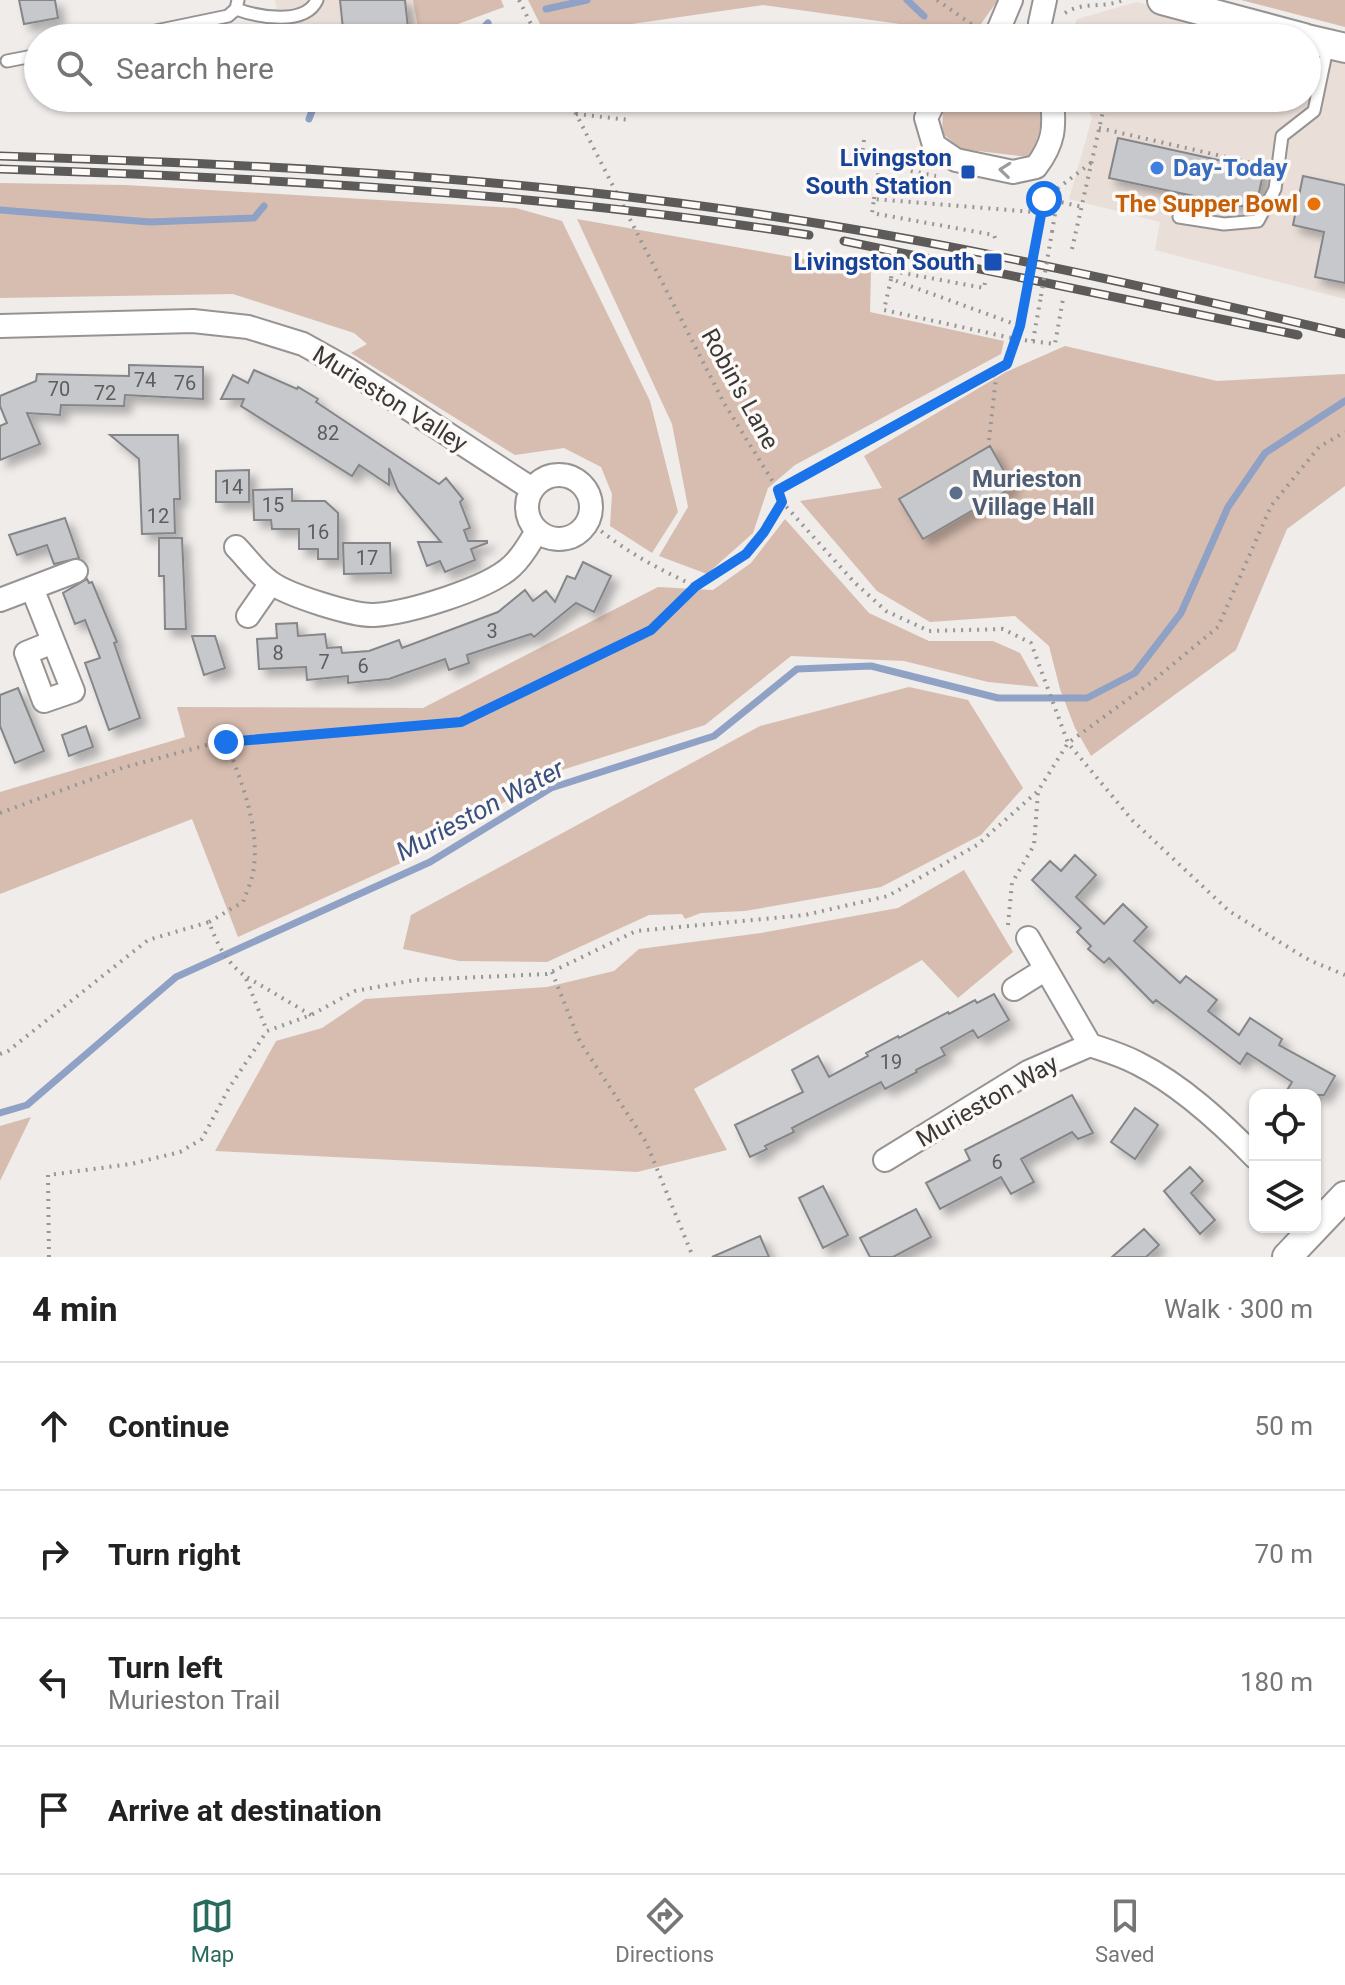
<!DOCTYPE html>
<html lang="en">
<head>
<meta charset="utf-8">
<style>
  :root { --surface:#fff; --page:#f6f6f6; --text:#222; --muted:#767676; --line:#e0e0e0; --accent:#286b5d }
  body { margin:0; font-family:Roboto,sans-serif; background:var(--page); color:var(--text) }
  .controls { position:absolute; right:24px; bottom:24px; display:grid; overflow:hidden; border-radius:16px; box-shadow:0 2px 6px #0004 }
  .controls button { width:72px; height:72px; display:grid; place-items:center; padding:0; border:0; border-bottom:2px solid var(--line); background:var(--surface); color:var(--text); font:40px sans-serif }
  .stop { position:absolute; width:24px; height:24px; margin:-18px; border:6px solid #1a73e8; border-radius:50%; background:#fff }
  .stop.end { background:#1a73e8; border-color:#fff; box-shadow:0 2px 8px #0008 }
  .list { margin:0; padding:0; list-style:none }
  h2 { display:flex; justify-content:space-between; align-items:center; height:104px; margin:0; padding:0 32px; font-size:34px }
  h2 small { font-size:26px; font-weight:400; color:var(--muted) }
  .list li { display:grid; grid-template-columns:52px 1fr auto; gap:24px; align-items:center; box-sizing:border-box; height:128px; padding:0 32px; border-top:2px solid var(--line) }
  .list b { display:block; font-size:30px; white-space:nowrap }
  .list p { margin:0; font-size:26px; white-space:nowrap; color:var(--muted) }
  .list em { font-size:26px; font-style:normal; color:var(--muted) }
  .icon { flex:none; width:44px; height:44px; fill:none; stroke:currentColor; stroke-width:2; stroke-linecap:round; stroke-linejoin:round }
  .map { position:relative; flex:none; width:1345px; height:1257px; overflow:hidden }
  .search { position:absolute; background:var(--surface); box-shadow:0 2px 6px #0004; left:24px; right:24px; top:24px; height:88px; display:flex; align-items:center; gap:20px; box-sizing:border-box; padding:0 28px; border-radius:44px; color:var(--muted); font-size:30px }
  .sheet { height:616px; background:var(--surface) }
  nav { display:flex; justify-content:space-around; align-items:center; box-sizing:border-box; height:112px; border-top:2px solid var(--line); background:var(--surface); font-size:22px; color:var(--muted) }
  nav a { display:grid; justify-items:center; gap:4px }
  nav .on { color:var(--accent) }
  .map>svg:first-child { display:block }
</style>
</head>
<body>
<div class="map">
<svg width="1345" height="1257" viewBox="0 0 1345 1257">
  <defs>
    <filter id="shadow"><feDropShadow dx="7" dy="7" stdDeviation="4" flood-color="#0004"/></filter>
  </defs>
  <rect width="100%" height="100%" fill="#efecea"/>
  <path fill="#e9ded8" d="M275,0H501L504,7L420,38H282Z
    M1137,2L1270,38H1070L1077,19Z
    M1307,48L1345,58V299L1155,250L1160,222L1069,199L1092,118L1083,98H1307Z"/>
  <path fill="#d7bdb0" d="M413,0H501L504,7L420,38Z
    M528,0H998L971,38L929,28L763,5L604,28L571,38H547Z
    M1241,0H1345V27Z
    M954,98H1040C1042,121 1041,138 1028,157L961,149L942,133L943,110Z
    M0,183L126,185L516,208L562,221L650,401L678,512L652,553L610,526L612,494L601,467L564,448L515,455L351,353L367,344L354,333L233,294L0,298Z
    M577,219L871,271L870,312L1004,341L1001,354L795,465L768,488L753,533L707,574L659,556L688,507L672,424Z
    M1065,346L1217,381L1345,374V486L1287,529L1236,650L1091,756L1075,728L1060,689L1049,646L1015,616L930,622L877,591L800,501L882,488L864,456L1006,372Z
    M785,519L869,613L929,641H993L1020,653L1039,687L988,682L904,661L791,656L705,725L546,775L434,848L238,937L192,819L0,894V792L185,737L177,707L423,708L658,587L713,590L751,563Z
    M909,687L968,700L1023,788L981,835L881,887L745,911L701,913L685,919L682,914L649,915L547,962L459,961L403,949L411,915L760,726Z
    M964,870L1013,952L958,998L922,960L694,1089L727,1150L637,1172L215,1151L276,1041L322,1028L365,999L547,987L614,971L639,949L761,933L898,908Z
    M31,1117L0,1181V1126Z"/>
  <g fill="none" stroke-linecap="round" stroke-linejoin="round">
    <path stroke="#8fa1c4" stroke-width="7" d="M907,0L924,16
      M546,9L587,0
      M473,38L488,23
      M309,119L317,98
      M0,210L150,222L254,218L264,206
      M0,1113L27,1105L176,977L430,862L551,788L714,736L797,669L871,666L998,698H1087L1135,673L1181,613L1228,507L1265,453L1345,401"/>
  </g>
  <path fill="#c7c8cb" stroke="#858689" stroke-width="2" filter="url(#shadow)" d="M19,0H55L58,18L24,24Z
    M340,0H405L409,38H344Z
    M1118,138L1264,170L1256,206L1255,209L1109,178Z
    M1303,176L1345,185V283L1315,277L1324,232L1293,225Z
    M129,365L203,367V399L125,395L124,406L61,405L60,415L27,413L40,444L0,460V426L7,423L0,406V396L36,381L37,374L129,376Z
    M254,370L297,389L298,387L318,399L316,402L439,484L446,478L463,499L460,502L470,528L464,530L468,541H487V543L471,549L475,560L445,572L440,561L427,566L418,542H441L398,491L389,468V485L359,465L352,476L241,406L244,399H221L233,375L248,383Z
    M110,435H178L180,499H174L175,533L142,534L139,459Z
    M990,446L1013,487L923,539L899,499Z
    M249,470V502H216V471Z
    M292,489V501H325L338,513V559H318V549H299V529H272L271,520H254L253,490Z
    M65,518L79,558L54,564L47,545L17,555L9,535Z
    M159,538H182L186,629H165L164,576H159Z
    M343,543H390L391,573L344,574Z
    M583,562L611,576L594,612L576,603L534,637L531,634L467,655L469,663L449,670L445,659L389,679L348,683V676L307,680L306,667L259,669L257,639L277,638L276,624L297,623L298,636L325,634L327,648L341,647L342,653L369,651L399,640L402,648L498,612L525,590L533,601L546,591L555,602L567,576L575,579Z
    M87,579L89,583L92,582L117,642L114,643L140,718L109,730L85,663L100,658L85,620L75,624L63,593Z
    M192,636H215L225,668L204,675Z
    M18,688L44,751L15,763L0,726V695Z
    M86,726L93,747L69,756L62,735Z
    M1075,855L1096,875L1076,897L1104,924L1123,904L1147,927L1134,941L1180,983L1186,976L1217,1000L1208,1011L1239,1035L1250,1018L1282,1039L1279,1045L1335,1076L1324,1095H1284L1292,1082L1247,1053L1240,1064L1156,1000L1153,1003L1109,958L1104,963L1088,949L1091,946L1077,932L1081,928L1032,880L1050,861L1061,871Z
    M994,994L1009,1020L978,1038L973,1030L941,1048L945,1055L916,1070L917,1072L885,1089L881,1082L792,1128L794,1132L765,1146L767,1149L750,1157L735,1125L803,1092L792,1070L818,1056L829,1077L868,1056L866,1053L898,1036L899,1038L948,1012L949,1014L975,1000L977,1003Z
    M1072,1095L1093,1133L1078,1139L1072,1132L1021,1159L1034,1182L1011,1194L1001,1177L940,1209L926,1183L970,1160L965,1150Z
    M1135,1108L1158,1125L1135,1159L1111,1142Z
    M1190,1167L1203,1181L1191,1193L1215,1220L1200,1234L1164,1191Z
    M823,1186L848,1235L823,1248L799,1198Z
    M916,1209L931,1237L893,1257H870L860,1238Z
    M1144,1229L1159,1245L1146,1257H1112Z
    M760,1236L769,1257H712Z"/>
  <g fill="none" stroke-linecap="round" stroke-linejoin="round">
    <g stroke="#979392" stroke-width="15">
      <path id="service" d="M236,9C258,17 305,26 317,0
        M122,38L228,16L236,9L238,0
        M7,61L38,55
        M1179,217L1224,224L1258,221L1275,189L1282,136L1314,111L1328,44"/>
    </g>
    <g stroke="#979392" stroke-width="26">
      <path id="minor" d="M995,38L1011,0
        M1042,38L1040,23L1045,0
        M936,98L926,118L934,145L956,160L1013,172L1036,167C1054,143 1055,128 1052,98
        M0,326L193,321L248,327L303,344L346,368L532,489
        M527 507a32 32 0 1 1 64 0a32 32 0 1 1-64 0Z
        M236,547C247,558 257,573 270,582C287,595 353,616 374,615C408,613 488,589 512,566C523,556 529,544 537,531
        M32,588L73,691L44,701L26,653L53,642
        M0,600L76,571
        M248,616L271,583
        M1028,938L1090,1045
        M1014,989L1046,969
        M885,1160L1028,1072L1090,1045C1105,1050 1122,1055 1137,1063C1181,1085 1221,1122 1255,1157"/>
    </g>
    <g stroke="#979392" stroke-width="32">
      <path id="tertiary" d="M1162,0L1304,38
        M1307,39L1345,48
        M1287,1257L1345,1196"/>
    </g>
    <path stroke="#989695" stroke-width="4" stroke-dasharray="2 6" stroke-linecap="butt" d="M519,0L538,38
      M937,0L977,28
      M1065,13C1083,1 1102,9 1123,0
      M1077,38H1102
      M1160,38L1164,25
      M568,98L724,403L778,490L782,502L854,582L886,611L929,631L1003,629L1031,643L1068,743L1133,821L1229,911L1309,960L1345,975
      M1082,98L1086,103L1104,107L1124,98
      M576,114L630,120
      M1099,128L1261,165
      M864,140L861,161L936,176
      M874,199L880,164
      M1046,199L1083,207
      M1052,232L1057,202
      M995,238L994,235L872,213L874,199L1034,212L1038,197
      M1072,249L1104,107L1099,98
      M891,279L884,310L1016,339L1055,344L1063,299
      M985,283L984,288L892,271L891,279L1020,326
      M1033,341L1041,296
      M989,440L996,378L992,372
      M778,490L1007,364L1020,326L1044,199L1092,162
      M589,521C621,549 656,568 695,586
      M0,813L122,768L207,745L461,722L651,630L696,586L746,554L764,532L782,502
      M209,922L243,902C247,891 253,878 254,866C259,825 241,780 226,742
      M1008,925L1012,883L1034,845L1038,792
      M552,972L580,1042L646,1142L693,1257
      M311,1015L245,976L267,1031L311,1015L355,991L415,980L547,974L636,931L805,915L888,896L977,845L1038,791L1068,743L1149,684L1218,627L1271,506L1319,447L1345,432
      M0,1054L8,1051L148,940L209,922C217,944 226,962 245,976
      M49,1257L48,1175L131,1164L180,1152L202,1139L229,1088L267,1031"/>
    <use href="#service" stroke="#fff" stroke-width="11"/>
    <use href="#minor" stroke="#fff" stroke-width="22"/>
    <use href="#tertiary" stroke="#fff" stroke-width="28"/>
    <g stroke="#5c5b5a" stroke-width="9">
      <path id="rail" d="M0,156C219,163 437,173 654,200C887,228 1117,279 1345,334
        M0,169C271,178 541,193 809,235
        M844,241L1298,335"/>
    </g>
    <use href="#rail" stroke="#fdf9f7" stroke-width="6" stroke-dasharray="18" stroke-linecap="butt"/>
    <path stroke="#989695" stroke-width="4" stroke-dasharray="2 6" stroke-linecap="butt" d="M1041,296L1052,232"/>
  </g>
  <defs><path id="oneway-chevron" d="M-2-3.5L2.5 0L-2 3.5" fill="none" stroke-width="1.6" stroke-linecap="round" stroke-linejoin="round" transform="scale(2)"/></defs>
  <use stroke="#9c9c9c" href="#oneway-chevron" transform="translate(1005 170) rotate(-174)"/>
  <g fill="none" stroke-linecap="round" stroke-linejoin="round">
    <path stroke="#1a73e8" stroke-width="10" d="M226,742L461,722L651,630L696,586L746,554L764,532L782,502L778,490L1007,364L1020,326L1044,199"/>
  </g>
  <circle fill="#3f7fe0" stroke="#fdf9f7" stroke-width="3" cx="1157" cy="168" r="8"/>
  <g fill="#1a4fb4" stroke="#fdf9f7" stroke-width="3">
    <rect x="960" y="164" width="16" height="16" rx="4"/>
    <rect x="983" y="252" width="20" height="20" rx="4"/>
  </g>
  <circle fill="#e8710a" stroke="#fdf9f7" stroke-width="3" cx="1314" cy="204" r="8"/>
  <circle fill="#5c6f8a" stroke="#fdf9f7" stroke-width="3" cx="956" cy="493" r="8"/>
  <g text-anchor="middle" stroke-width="7" stroke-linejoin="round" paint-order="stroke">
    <g font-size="20" fill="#5d5d5d">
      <text x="145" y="387">74</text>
      <text x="185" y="390">76</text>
      <text x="59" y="396">70</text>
      <text x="105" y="400">72</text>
      <text x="328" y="440">82</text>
      <text x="232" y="494">14</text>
      <text x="273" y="512">15</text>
      <text x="158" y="523">12</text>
      <text x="318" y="539">16</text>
      <text x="367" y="565">17</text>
      <text x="492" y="638">3</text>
      <text x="278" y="660">8</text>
      <text x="324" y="669">7</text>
      <text x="363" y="673">6</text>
      <text x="891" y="1069">19</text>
      <text x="997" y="1169">6</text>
    </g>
    <g font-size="24" font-weight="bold" fill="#164399" stroke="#fdf9f7" text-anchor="end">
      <text x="952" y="166">Livingston<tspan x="952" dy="28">South Station</tspan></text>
      <text x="975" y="270">Livingston South</text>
    </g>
    <g font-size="24" font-weight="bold" fill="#366cbe" stroke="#fdf9f7" text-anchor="start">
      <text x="1173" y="176">Day-Today</text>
    </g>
    <g font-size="24" font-weight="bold" fill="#c56008" stroke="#fdf9f7" text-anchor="end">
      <text x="1298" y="212">The Supper Bowl</text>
    </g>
    <g font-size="24" fill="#3a3938" stroke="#fdf9f7">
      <text transform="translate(740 389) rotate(61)" y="8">Robin's Lane</text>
      <text transform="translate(390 399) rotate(32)" y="8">Murieston Valley</text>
      <text transform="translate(987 1101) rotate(-30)" y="8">Murieston Way</text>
    </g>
    <g font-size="24" font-weight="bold" fill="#4e5e75" stroke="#fdf9f7" text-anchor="start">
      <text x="972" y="487">Murieston<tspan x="972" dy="28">Village Hall</tspan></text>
    </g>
    <g font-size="26" font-style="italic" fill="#395181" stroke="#fdf9f7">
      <text transform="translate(480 810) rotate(-28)" y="9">Murieston Water</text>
    </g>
  </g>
</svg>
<div class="controls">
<button><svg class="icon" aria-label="locate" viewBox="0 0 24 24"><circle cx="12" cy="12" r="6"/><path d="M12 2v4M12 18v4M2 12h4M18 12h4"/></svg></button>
<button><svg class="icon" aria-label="layers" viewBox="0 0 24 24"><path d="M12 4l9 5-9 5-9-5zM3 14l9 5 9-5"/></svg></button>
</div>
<div class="stop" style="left:1044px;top:199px"></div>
<div class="stop end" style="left:226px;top:742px"></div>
<div class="search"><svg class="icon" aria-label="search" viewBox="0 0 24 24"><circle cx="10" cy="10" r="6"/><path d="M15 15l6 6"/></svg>Search here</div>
</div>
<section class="sheet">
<h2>4 min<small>Walk · 300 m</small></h2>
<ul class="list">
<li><svg class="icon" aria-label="ahead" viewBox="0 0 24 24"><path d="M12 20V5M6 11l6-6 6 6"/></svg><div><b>Continue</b></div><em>50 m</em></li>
<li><svg class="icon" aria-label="right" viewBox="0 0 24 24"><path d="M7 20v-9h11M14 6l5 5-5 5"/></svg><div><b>Turn right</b></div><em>70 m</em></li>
<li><svg class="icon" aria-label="left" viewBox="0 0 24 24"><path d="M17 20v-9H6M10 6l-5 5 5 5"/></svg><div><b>Turn left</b><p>Murieston Trail</p></div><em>180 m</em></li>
<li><svg class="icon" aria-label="arrive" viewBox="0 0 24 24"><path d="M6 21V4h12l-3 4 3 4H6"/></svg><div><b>Arrive at destination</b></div></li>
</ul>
</section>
<nav>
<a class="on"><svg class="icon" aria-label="map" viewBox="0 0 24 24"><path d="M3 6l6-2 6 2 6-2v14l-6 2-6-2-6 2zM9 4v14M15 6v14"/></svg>Map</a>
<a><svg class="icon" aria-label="directions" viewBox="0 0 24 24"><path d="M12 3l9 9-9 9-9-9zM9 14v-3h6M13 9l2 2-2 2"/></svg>Directions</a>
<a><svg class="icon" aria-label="saved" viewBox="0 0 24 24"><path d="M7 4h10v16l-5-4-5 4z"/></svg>Saved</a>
</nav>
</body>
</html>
